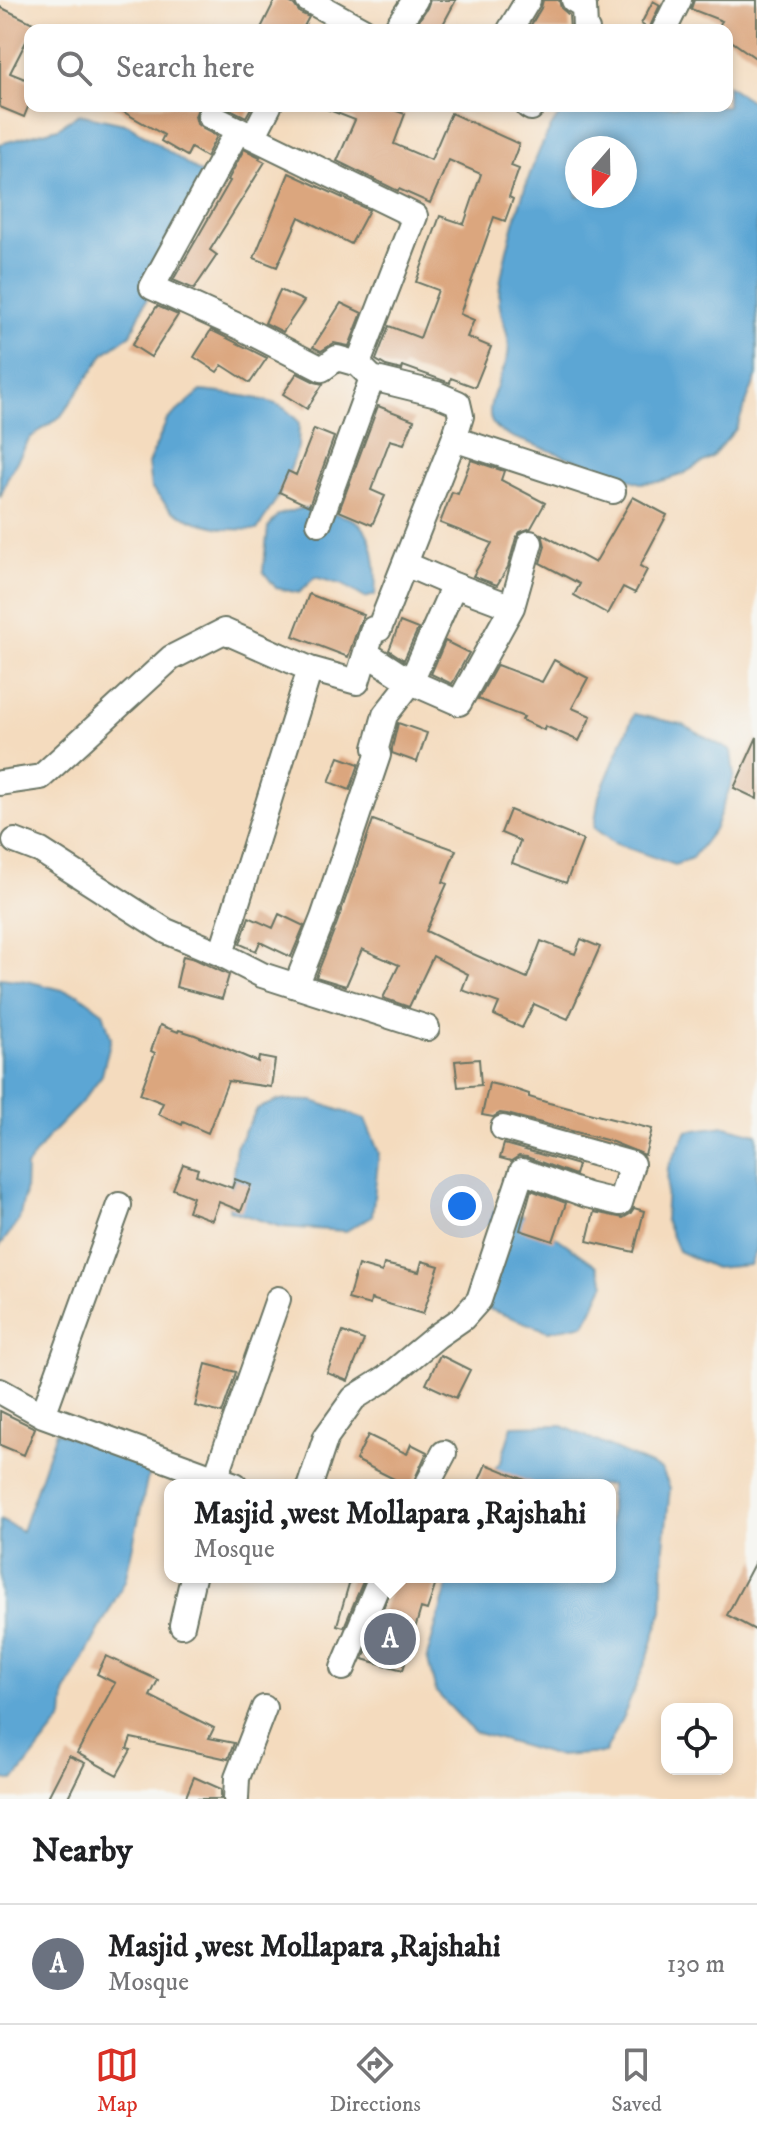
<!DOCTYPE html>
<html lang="en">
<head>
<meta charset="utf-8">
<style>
  :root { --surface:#fff; --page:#f6f6f6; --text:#202124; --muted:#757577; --line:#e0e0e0; --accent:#d93025 }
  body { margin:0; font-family:"IM FELL DW Pica",serif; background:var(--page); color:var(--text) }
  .controls { position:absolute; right:24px; bottom:24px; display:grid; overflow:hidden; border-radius:16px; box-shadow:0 4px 12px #0003 }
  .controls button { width:72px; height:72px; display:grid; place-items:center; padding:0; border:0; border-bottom:2px solid var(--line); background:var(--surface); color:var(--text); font:40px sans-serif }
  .compass { position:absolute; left:565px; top:136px; width:72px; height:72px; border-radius:50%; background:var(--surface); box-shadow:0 4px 12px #0003; rotate:200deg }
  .you { position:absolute; left:462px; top:1206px; width:28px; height:28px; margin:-20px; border:6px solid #fff; border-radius:50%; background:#1a73e8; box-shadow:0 0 0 12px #1a73e833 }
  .badge { display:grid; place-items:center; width:52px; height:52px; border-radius:50%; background:var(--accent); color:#fff; font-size:26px; font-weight:700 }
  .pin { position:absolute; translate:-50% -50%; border:4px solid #fff; box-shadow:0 2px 8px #0006 }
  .popup { position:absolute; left:164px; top:1479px; width:452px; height:104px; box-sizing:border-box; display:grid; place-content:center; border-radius:16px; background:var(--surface); filter:drop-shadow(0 2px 6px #0005); font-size:26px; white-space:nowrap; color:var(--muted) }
  .popup b { font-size:30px; color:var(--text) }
  .popup::after { content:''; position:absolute; left:50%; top:100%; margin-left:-16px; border:16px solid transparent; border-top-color:var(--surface) }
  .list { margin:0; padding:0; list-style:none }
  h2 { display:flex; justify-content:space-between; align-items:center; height:104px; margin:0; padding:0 32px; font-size:34px }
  h2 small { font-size:26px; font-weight:400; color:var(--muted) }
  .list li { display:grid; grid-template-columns:52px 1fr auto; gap:24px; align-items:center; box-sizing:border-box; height:120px; padding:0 32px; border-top:2px solid var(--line) }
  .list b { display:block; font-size:30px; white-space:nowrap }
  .list p { margin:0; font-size:26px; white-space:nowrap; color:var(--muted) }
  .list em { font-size:26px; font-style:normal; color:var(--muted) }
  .icon { flex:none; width:44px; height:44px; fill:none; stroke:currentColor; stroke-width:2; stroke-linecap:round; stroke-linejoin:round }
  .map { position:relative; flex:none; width:757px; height:1799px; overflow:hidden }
  .search { position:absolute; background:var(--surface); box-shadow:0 4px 12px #0003; left:24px; right:24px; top:24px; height:88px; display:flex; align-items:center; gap:20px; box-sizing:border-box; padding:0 28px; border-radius:16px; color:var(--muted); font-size:30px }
  .sheet { height:224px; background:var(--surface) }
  nav { display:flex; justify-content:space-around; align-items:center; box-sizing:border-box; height:112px; border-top:2px solid var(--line); background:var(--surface); font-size:22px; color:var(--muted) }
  nav a { display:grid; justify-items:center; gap:4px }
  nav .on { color:var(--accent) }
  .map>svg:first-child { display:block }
</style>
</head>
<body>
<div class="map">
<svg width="757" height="1799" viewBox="0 0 757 1799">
  <rect width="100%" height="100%" fill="#f6f6f2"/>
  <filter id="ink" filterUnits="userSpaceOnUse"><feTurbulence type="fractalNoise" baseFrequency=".0125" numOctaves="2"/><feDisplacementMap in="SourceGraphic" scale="16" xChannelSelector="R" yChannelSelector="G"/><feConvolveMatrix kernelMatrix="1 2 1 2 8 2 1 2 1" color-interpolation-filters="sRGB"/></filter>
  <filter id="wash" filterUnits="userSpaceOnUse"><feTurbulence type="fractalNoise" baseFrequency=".006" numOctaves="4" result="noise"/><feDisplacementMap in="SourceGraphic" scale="32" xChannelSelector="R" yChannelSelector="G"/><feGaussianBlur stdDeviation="1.8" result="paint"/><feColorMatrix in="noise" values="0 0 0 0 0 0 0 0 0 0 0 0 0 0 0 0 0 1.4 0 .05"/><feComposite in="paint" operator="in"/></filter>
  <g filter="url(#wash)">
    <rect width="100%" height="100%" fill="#f4dbbe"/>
    <path fill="#5ca6d4" stroke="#3e7284" stroke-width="2" fill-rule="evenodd" d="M727,85L757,105V375L736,429L712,457L681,475L658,482L640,483L515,438C506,434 494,430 491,420C485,402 505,373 508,355C512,334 498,316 499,295C502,254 536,132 568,106H727ZM577,148H625V196H577Z
      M79,114L129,125L214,182L152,287L131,334L105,353L61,416L30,438L8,477L0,498V144L58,128Z
      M201,391C222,393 268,397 285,409C290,413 295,418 299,422L298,447L284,487L257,530L225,529L197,522L172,511L151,488L148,464L167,420Z
      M302,508C318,511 337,512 352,519C376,529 377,573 375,595L365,598L343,585L315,577L299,593L276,588L263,571L268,528L278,515Z
      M634,714L681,724L731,751L734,776L715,828L692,858L675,865L614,843L594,828L599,796Z
      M0,978L27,981L78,994L103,1012L111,1038L102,1075L80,1104L48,1137L26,1167L25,1192L19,1220L0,1246Z
      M279,1100L313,1101L365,1119L379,1153L372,1216L346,1231L281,1227L229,1210L236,1147L257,1109Z
      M725,1126L757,1134V1250L750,1265L715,1268L678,1251L665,1220L668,1167L687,1131Z
      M525,1215L597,1266L605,1283L585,1324L548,1331L480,1306L468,1292L487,1236L507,1217Z
      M560,1425L662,1470L670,1488L664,1547L662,1611L648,1656L626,1710L605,1753L557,1756L474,1732L436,1692L427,1657L450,1577H610V1485H482L501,1461L512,1426Z
      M56,1432L150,1467L125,1581L65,1694L63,1718L14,1781L0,1778V1520L22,1531Z"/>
    <g id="blocks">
      <path fill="#dba67e" d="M275,0H285L294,5L300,13L309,17L302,30H260Z
        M430,0H456L440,30L413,29L427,8Z
        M543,0H559L561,8L569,15L570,30H528L541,8Z
        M694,0H757V59L727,38V30H716L722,21L691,9Z
        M653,1L660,5L649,29L641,24Z
        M0,7L35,24L32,30H30V34L10,73L30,81V102L24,117L0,107Z
        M113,106H199L195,116L197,124L203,129L217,136L206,157L191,148L187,156L161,141L164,135Z
        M224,106H252L246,117Z
        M324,106H383L405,114L394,144L431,160L451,113L519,144L511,166L519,169L509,197L513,199L505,221L494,217L460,314L474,320L467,337L491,347L475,387L451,378L450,383L403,366L402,370L386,366L376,360L389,326L420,338L438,290L416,282L440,216L464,224L481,174L449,160L430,203L399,189L398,191L337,161L355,120L324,108Z
        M244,149L260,157L259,159L265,162L210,250L217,255L194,289L173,280L230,181L228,180Z
        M289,173L369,210L351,244L299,217L277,267L254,258Z
        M280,290L304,301L283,332L265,323Z
        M341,303L362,313L349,346L334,343L321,351L313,347Z
        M157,306L178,315L151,357L132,345Z
        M211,330L267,358L250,383L222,365L217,372L194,357Z
        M297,373L315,382L323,384L307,409L283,394Z
        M378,406L414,420L404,444L390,440L371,490L385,496L372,525L339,511Z
        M314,429L334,437L309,506L279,492L288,471L296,475Z
        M471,460L504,471L501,480L545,503L531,528L520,532L516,538L508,567L497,585L473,576L492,543L440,523L452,492L458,494Z
        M633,497L667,515L640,566L647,570L635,593L623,587L608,614L574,595L580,584L540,563L545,546L542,534L595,563Z
        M309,594L364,615L359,625L348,657L293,636Z
        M400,622L418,629L404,660L389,650Z
        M445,641L469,653L452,684L431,674Z
        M554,660L588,678L572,708L591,716L579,741L545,726L544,730L522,720L524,717L478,699L497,665L542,682Z
        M398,723L427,733L417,762L392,753V748Z
        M757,737V799L734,788Z
        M339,757L359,764L350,790L329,782Z
        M510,810L583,840L566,883L512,863L520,841L501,833Z
        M373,820L456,850L443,882L447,884L426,931L473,954L527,978L541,941L575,954L581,939L600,947L568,1019L534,1004L522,1028L494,1015L499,1003L462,990L468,974L433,956L409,1007L383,998L399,965L362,949L346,986L316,977L337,923Z
        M279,914L304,926L291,957L260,942L256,951L240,944L249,917L273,928Z
        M183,956L195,959L229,975L222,999L176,987Z
        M160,1025L178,1032L179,1030L195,1035L258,1062L259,1057L275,1060L271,1087L228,1081L208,1133L183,1122L182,1125L158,1114L163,1103L140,1094L155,1053L151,1051Z
        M479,1059L481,1085L458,1087L455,1061Z
        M489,1083L511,1088L529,1094V1097L549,1103L652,1129L645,1155L610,1141L507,1114L500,1113L493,1117L482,1115Z
        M504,1144L578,1165L575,1175L527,1157L519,1156L511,1161L500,1158Z
        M183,1164L198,1169L196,1175L232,1188L235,1179L251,1185L241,1211L219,1202L212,1220L188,1211L193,1197L173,1189Z
        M531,1190L566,1203L553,1241L520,1230Z
        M634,1208L644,1211L634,1252L587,1241L594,1212L623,1218L630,1214Z
        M422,1261L439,1266L423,1314L371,1299L370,1305L348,1299L358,1265L382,1272L384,1264L419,1272Z
        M343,1332L364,1340L348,1381L327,1373Z
        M440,1355L470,1370L456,1398L426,1384Z
        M206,1364L236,1372L222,1413L195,1406Z
        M0,1411L35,1428L24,1455L0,1445Z
        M368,1435L407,1454L411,1444L427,1452L412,1485H391L394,1479L356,1460Z
        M486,1464L535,1484L534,1485H477Z
        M757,1558V1631L727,1615Z
        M351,1577H365L344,1627L337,1625Z
        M396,1577H438L427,1610L421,1608L403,1670L363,1659Z
        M106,1656L158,1680L150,1696L214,1728L209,1738L234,1743L228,1759L131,1738L127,1749L131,1750L117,1775L77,1753L115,1683L97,1674Z
        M69,1756L85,1763L67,1799H47Z
        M194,1777L221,1789V1799H185Z"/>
    </g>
  </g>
  <g filter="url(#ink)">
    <use href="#blocks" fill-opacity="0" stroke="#6a7464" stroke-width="2"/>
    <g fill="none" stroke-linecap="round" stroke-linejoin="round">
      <g stroke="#6a7464" stroke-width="28">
        <path id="minor" d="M308,0L363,30
          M574,0L584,6L585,28L587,30
          M395,30L415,0
          M510,30L528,0
          M664,30L679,0
          M528,106L531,108
          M210,116L415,216L358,364L372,378L437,394L458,403L461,416L454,439L613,491
          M238,130L152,287L242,328L322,369L337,358L358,364
          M253,137L269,106
          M319,523L372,378
          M405,564L454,585L512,607
          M366,653L411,682L459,703L512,607L530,543
          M0,783L41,777L171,658L224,631L310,669L357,682L373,629H379L454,439
          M15,841L41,851L166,931L221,954L262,975L427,1028
          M221,954L310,669
          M296,986L323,918L378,755L376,748L385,715L411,682L454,585
          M0,1391L43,1415L235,1485
          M43,1415L119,1205
          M213,1485L278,1299
          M310,1485L326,1437L354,1398L386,1378L437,1336L463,1318L479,1300L522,1171L587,1195L620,1203L632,1164L503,1128
          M427,1485L444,1453
          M182,1625L193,1577
          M343,1668L381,1577
          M236,1799L237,1778L264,1708"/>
      </g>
      <use href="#minor" stroke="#fff" stroke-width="24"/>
    </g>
  </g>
</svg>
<div class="controls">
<button><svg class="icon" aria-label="locate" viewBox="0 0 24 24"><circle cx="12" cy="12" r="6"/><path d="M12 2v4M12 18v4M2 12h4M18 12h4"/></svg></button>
</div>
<svg class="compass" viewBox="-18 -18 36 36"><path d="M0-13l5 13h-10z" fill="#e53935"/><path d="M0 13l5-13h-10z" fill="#757577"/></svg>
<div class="you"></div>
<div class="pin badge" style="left:390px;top:1639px;background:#6b7280">A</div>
<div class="popup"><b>Masjid ,west Mollapara ,Rajshahi</b>Mosque</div>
<div class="search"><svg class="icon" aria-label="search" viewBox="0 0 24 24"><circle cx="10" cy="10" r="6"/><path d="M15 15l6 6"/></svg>Search here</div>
</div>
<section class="sheet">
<h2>Nearby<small></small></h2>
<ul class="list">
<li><span class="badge" style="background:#6b7280">A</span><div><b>Masjid ,west Mollapara ,Rajshahi</b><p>Mosque</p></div><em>130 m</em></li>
</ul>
</section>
<nav>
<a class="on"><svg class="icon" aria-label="map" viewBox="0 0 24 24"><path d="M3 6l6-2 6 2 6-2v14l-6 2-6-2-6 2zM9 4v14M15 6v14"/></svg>Map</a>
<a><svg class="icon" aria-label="directions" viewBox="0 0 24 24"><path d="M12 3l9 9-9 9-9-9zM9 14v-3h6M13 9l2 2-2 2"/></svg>Directions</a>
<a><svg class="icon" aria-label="saved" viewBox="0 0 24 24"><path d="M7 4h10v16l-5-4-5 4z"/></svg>Saved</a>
</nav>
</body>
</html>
